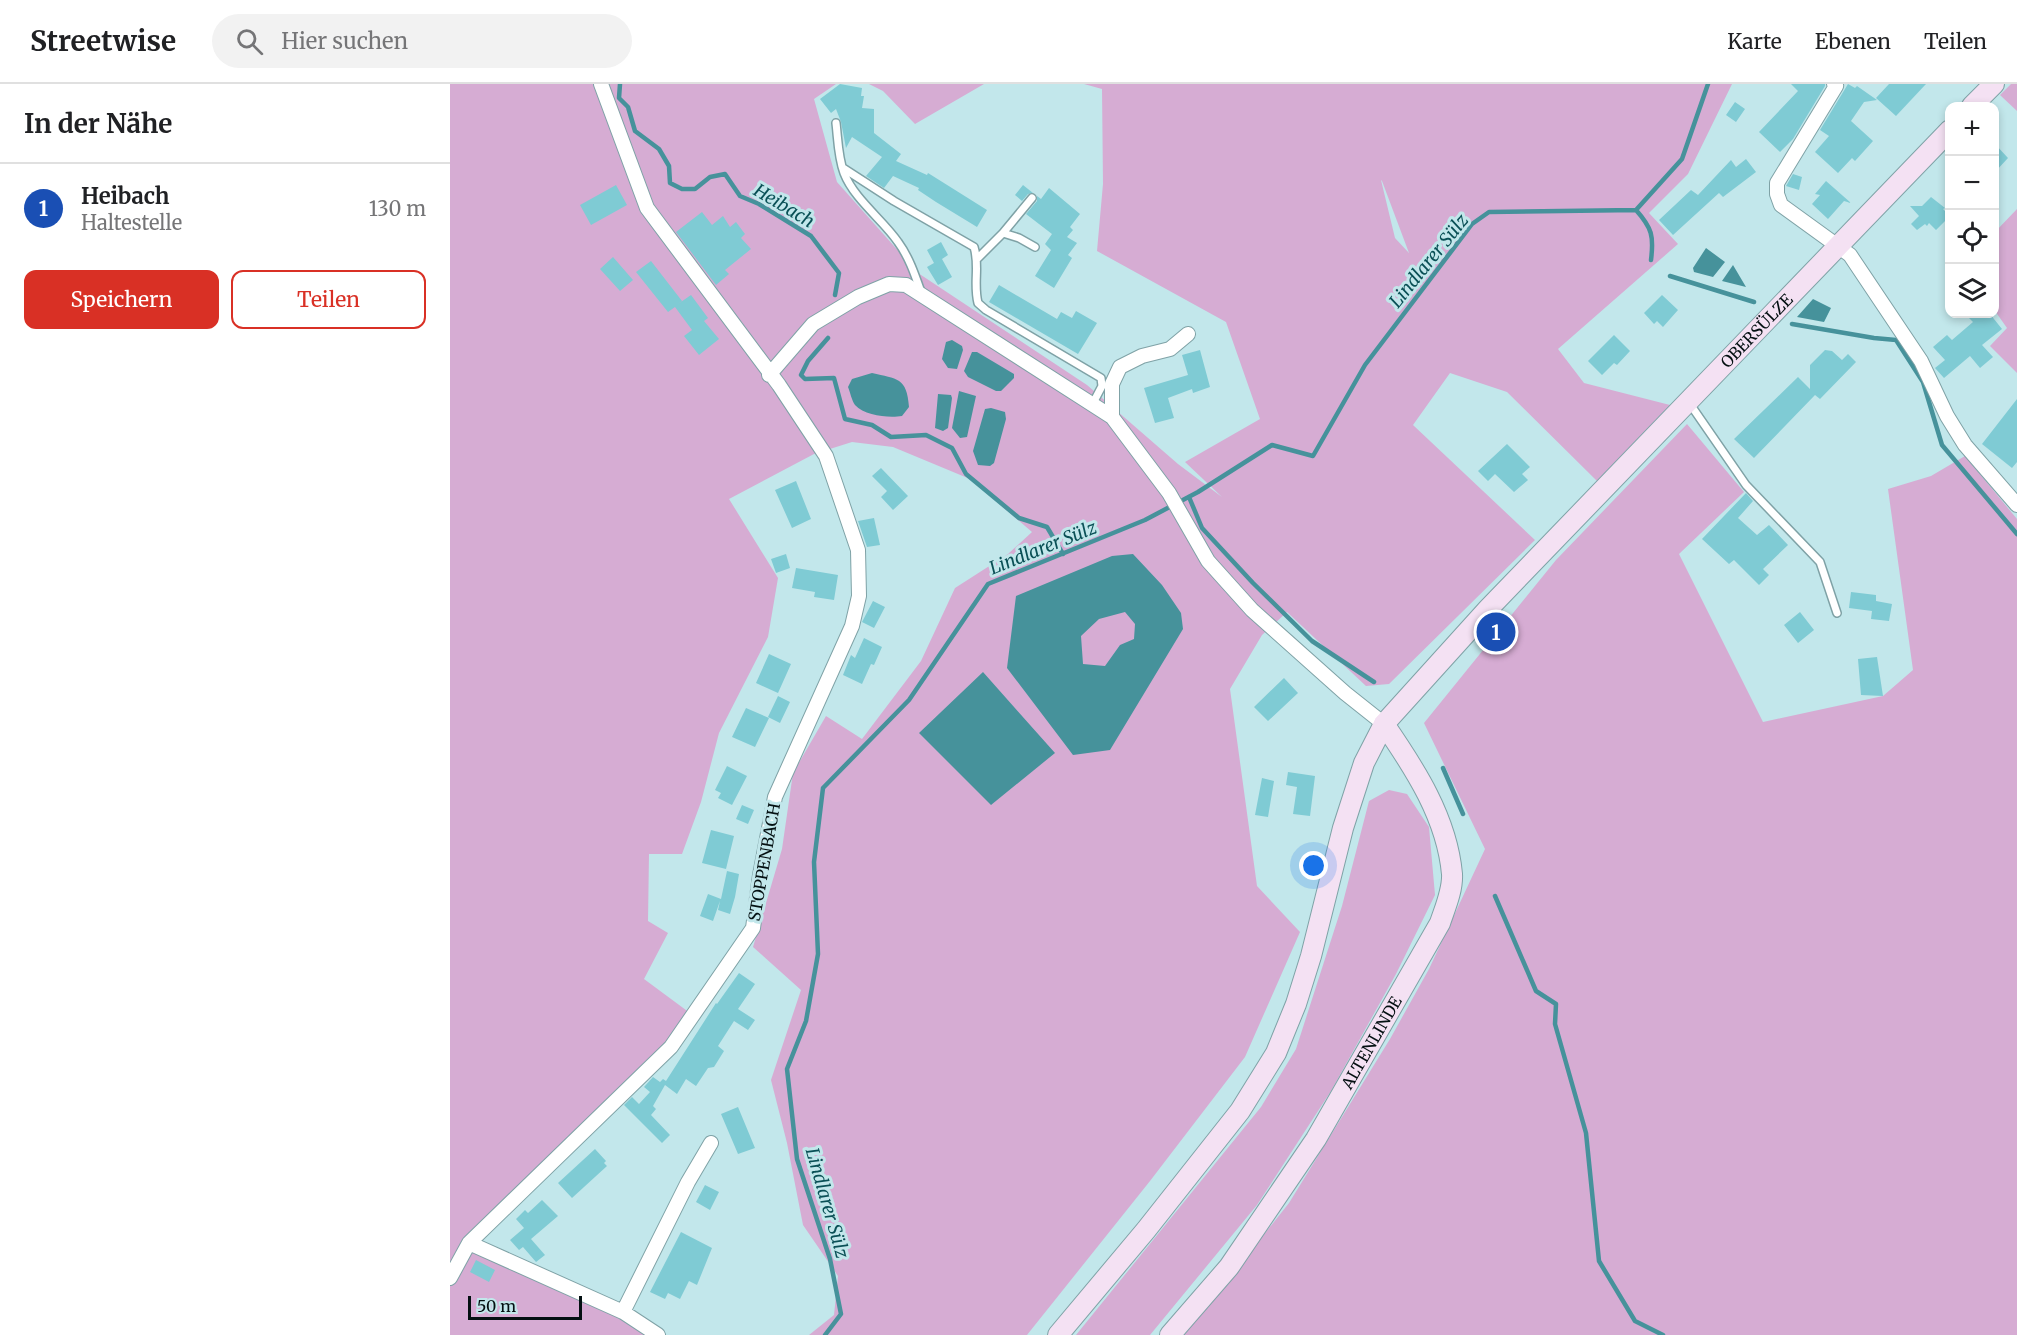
<!DOCTYPE html>
<html lang="de">
<head>
<meta charset="utf-8">
<style>
  :root { --surface:#fff; --page:#f2f2f2; --text:#202124; --muted:#757577; --line:#e0e0e0; --accent:#d93025 }
  body { margin:0; font-family:Merriweather,serif; background:var(--page); color:var(--text) }
  .controls { position:absolute; right:18px; top:18px; display:grid; overflow:hidden; border-radius:12px; box-shadow:0 3px 9px #0003 }
  .controls button { width:54px; height:54px; display:grid; place-items:center; padding:0; border:0; border-bottom:2px solid var(--line); background:var(--surface); color:var(--text); font:30px sans-serif }
  .scale { position:absolute; left:18px; bottom:15px; width:114px; box-sizing:border-box; padding-left:6px; border:3px solid #041012; border-top:0; font-size:16px; line-height:21px; white-space:nowrap; color:#041012; -webkit-text-stroke:4px #c2e7eb; paint-order:stroke }
  .you { position:absolute; left:864px; top:782px; width:21px; height:21px; margin:-15px; border:4px solid #fff; border-radius:50%; background:#1a73e8; box-shadow:0 0 0 9px #1a73e833 }
  .badge { display:grid; place-items:center; width:39px; height:39px; border-radius:50%; background:var(--accent); color:#fff; font-size:20px; font-weight:700 }
  .pin { position:absolute; translate:-50% -50%; border:3px solid #fff; box-shadow:0 2px 6px #0006 }
  .list { margin:0; padding:0; list-style:none }
  h2 { display:flex; justify-content:space-between; align-items:center; height:78px; margin:0; padding:0 24px; font-size:26px }
  h2 small { font-size:20px; font-weight:400; color:var(--muted) }
  .list li { display:grid; grid-template-columns:39px 1fr auto; gap:18px; align-items:center; box-sizing:border-box; height:90px; padding:0 24px; border-top:2px solid var(--line) }
  .list b { display:block; font-size:22px; white-space:nowrap }
  .list p { margin:0; font-size:20px; white-space:nowrap; color:var(--muted) }
  .list em { font-size:20px; font-style:normal; color:var(--muted) }
  .actions { display:flex; gap:12px; padding:18px 24px }
  .actions a { flex:1; padding:14px 0; border:2px solid var(--accent); border-radius:12px; text-align:center; font-size:21px; color:var(--accent) }
  .actions .main { background:var(--accent); color:#fff }
  .icon { flex:none; width:33px; height:33px; fill:none; stroke:currentColor; stroke-width:2; stroke-linecap:round; stroke-linejoin:round }
  .map { position:relative; flex:none; width:1567px; height:1251px; overflow:hidden }
  header { display:flex; align-items:center; gap:36px; box-sizing:border-box; height:84px; padding:0 30px; background:var(--surface); border-bottom:2px solid var(--line) }
  header strong { font-size:28px }
  nav { display:flex; gap:33px; margin-inline-start:auto; font-size:21px }
  .search { width:420px; height:54px; background:var(--page); display:flex; align-items:center; gap:15px; box-sizing:border-box; padding:0 21px; border-radius:33px; color:var(--muted); font-size:22px }
  main { display:flex }
  aside { flex:1; background:var(--surface) }
  .map>svg:first-child { display:block }
</style>
</head>
<body>
<header>
<strong>Streetwise</strong>
<div class="search"><svg class="icon" aria-label="search" viewBox="0 0 24 24"><circle cx="10" cy="10" r="6"/><path d="M15 15l6 6"/></svg>Hier suchen</div>
<nav><a>Karte</a><a>Ebenen</a><a>Teilen</a></nav>
</header>
<main>
<aside>
<h2>In der Nähe<small></small></h2>
<ul class="list">
<li><span class="badge" style="background:#1a4fb4">1</span><div><b>Heibach</b><p>Haltestelle</p></div><em>130 m</em></li>
</ul>
<div class="actions"><a class="main">Speichern</a><a>Teilen</a></div>
</aside>
<div class="map">
<svg width="1567" height="1251" viewBox="0 0 1567 1251">
  <rect width="100%" height="100%" fill="#c2e7eb"/>
  <path fill="#d6acd3" fill-rule="evenodd" d="M0,0H386L364,15L387,98L468,189L637,301L728,380L772,413L735,378L810,335L776,238L647,167L653,100L652,5L634,0H1282L1238,90L1199,129L1228,160L1108,265L1134,299L1220,321L1147,397L1057,308L1000,289L963,341L1085,456L939,600L916,602L837,528L812,551L780,605L807,802L850,848L795,973L700,1097L577,1251H359L384,1231L388,1192L353,1141L337,1059L321,996L351,906L303,863L332,765L343,689L376,632L412,655L471,577L505,504L558,470L582,448L520,395L443,363L402,358L364,370L279,415L328,494L318,553L269,649L251,718L232,770H199L198,837L218,849L194,895L244,932L20,1158L152,1216L203,1251H0ZM931,96L932,97L959,169L945,154Z
    M419,0H534L465,40L433,7Z
    M1561,0H1567V27L1550,11Z
    M1567,125V289L1540,262L1557,244L1545,227V148Z
    M1237,340L1294,408L1229,470L1313,638L1433,612L1463,586L1438,405L1481,392L1515,372L1567,435V1251H734L839,1119L940,955L979,885L1035,765L974,639L1106,476Z
    M939,706L957,710L979,743L985,811L946,890L881,1007L807,1121L700,1251H626L811,1023L846,965L892,822L919,717Z"/>
  <path fill="#46929b" fill-rule="evenodd" d="M1256,164L1275,178L1263,193L1244,188L1243,184Z
    M1283,181L1296,203L1272,197Z
    M1363,215L1381,224L1374,238L1347,233Z
    M502,256L512,262L513,266L507,285L498,284L492,275L496,258Z
    M522,268H527L564,290V294L551,307H546L518,293L514,287Z
    M422,289C447,295 457,293 459,323L452,332C439,334 415,332 405,321C402,317 400,308 398,303L402,295Z
    M509,307L526,312L517,353L510,354L502,344Z
    M488,310L501,311L502,314L498,344L493,347L485,344Z
    M541,324L555,328L556,335L544,379L540,382L528,381L523,367L535,325Z
    M683,470L712,501L731,529L733,545L660,666L623,671L557,584L566,512L662,472ZM675,528L685,540L684,555L670,561L655,582L633,580L631,552L649,535Z
    M533,588L605,669L541,721L469,649Z"/>
  <g fill="none" stroke-linecap="round" stroke-linejoin="round">
    <path stroke="#46929b" stroke-width="4.5" d="M170,0L169,14L178,23L185,47L209,65L219,82L220,99L232,105H245L260,93L275,90L290,112L309,120L361,152L389,189L385,211
      M1186,126C1202,144 1204,152 1201,176
      M1220,192L1304,218
      M1342,240L1424,254L1446,256L1473,298L1492,361L1567,450
      M378,254L358,277L351,291L355,295L384,294L395,335L422,341L441,353L476,351L502,364L516,390L569,434L597,443L613,470
      M739,413L752,444L803,499L862,557L924,598
      M993,684L1013,730
      M1045,812L1086,907L1106,920L1105,940L1136,1049L1149,1177L1185,1237L1213,1251
      M375,1251L391,1230L380,1175L347,1075L337,985L356,937L368,870L364,778L373,704L459,616L538,500L695,436L748,408L822,361L863,372L915,281L1022,140L1039,128L1186,126L1232,75L1258,0"/>
  </g>
  <path fill="#7fcbd4" d="M390,0L412,4L411,12H414L412,24L424,25V49L451,70L446,77L477,91L478,89L537,126L527,143L486,118L468,106L469,104L443,92L434,104L416,92L432,73L402,53L396,64L391,38L386,25L381,29L370,15Z
    M1341,0H1375V2L1343,55L1330,68L1309,48L1348,7Z
    M1398,0L1405,4L1407,2L1427,16L1414,18L1401,37L1423,57L1405,77L1402,74L1388,89L1365,68L1379,52L1370,46Z
    M1439,0H1476L1446,32L1426,14Z
    M1285,18L1295,25L1286,38L1276,31Z
    M1545,60L1558,74L1545,88Z
    M1296,75L1306,88L1273,113L1269,109L1223,151L1209,136L1241,106L1248,111L1281,76L1286,83Z
    M1343,90L1352,93L1349,106L1336,102Z
    M1376,97L1401,119L1394,117L1378,135L1362,120L1370,111L1365,110Z
    M166,101L177,121L141,141L130,121Z
    M573,101L583,109L578,110L572,117L565,111Z
    M599,104L630,130L620,143L623,146L617,153L627,159L618,171L622,174L604,204L585,192L601,166L595,160L602,150L576,130L587,117V112L591,115Z
    M1481,113L1495,124L1493,125L1500,132L1486,146L1479,139L1477,142L1475,140L1467,146L1461,140L1469,132L1460,122H1472Z
    M252,128L262,141L273,132L280,143L286,138L295,150L291,154L301,165L275,186L279,190L266,201L226,148Z
    M491,158L498,171L492,175L502,193L488,201L477,183L484,179L477,166Z
    M163,173L183,196L170,207L150,185Z
    M201,177L232,217L228,220L241,211L258,234L254,237L269,255L249,271L234,252L242,246L225,223L218,228L186,188Z
    M549,201L607,235L611,228L622,234L626,227L647,239L628,270L539,218Z
    M1212,211L1228,226L1213,243L1207,237L1204,240L1194,229Z
    M1515,230H1540L1552,245L1532,261L1543,273L1530,284L1520,272L1494,294L1485,284L1495,276L1483,263L1497,251L1502,256L1523,238Z
    M1164,251L1180,267L1167,281L1164,279L1152,291L1138,277Z
    M750,266L760,303L743,309L742,305L718,314L724,334L705,339L694,304L738,291L732,271Z
    M1375,266L1382,267L1392,276L1398,270L1406,278L1370,315L1365,311L1304,374L1284,355L1348,293L1360,305V281Z
    M1567,315V378L1562,384L1532,360Z
    M1057,360L1080,383L1072,390L1078,396L1064,408L1045,390L1038,397L1028,387Z
    M431,384L458,412L443,426L431,413L437,407L422,392Z
    M346,397L361,435L342,444L325,406Z
    M1296,409L1303,417L1288,434L1307,451L1319,441L1338,461L1313,485L1319,491L1309,501L1284,476L1279,480L1252,455Z
    M424,434L430,461L417,463L408,437Z
    M336,470L340,484L326,489L321,475Z
    M346,484L388,491L384,516L364,513L365,508L342,504Z
    M1401,508L1426,511V517L1442,520L1439,537L1421,535L1422,527L1399,524Z
    M423,517L435,523L424,544L412,538Z
    M1350,528L1364,546L1348,559L1334,541Z
    M414,554L432,563L424,581L421,580L412,600L393,591L401,571L405,574Z
    M319,570L341,580L328,609L306,599Z
    M1427,573L1433,612L1411,611L1408,575Z
    M834,594L848,609L818,637L804,623Z
    M328,612L340,618L330,639L318,633Z
    M296,624L319,634L305,663L282,653Z
    M277,682L297,692L282,721L268,714L271,709L265,706Z
    M838,688L865,692L860,732L843,730L847,703L836,701Z
    M812,694L824,697L818,733L805,731Z
    M292,721L304,726L298,740L286,735Z
    M261,746L284,752L276,785L252,779Z
    M277,787L289,790L285,813L280,830L268,826L270,817L263,837L250,832L258,810L271,815Z
    M289,889L305,900L288,925L305,936L298,946L284,937L268,962L274,967L264,983L258,984L246,1002L236,995L227,1010L215,1001L203,1022L206,1025L201,1031L220,1051L212,1059L174,1021L182,1013L189,1020L200,1008L194,1003L203,993L210,998L213,995L216,997L266,919L267,920Z
    M288,1023L305,1064L288,1070L271,1030Z
    M145,1065L156,1077L154,1079L157,1082L122,1114L108,1099Z
    M255,1101L269,1108L260,1126L246,1118Z
    M92,1116L108,1132L81,1155L95,1171L86,1178L73,1163L69,1166L60,1156L74,1144L66,1135L75,1126L78,1129Z
    M231,1148L262,1164L247,1201L239,1197L230,1215L218,1209L215,1215L200,1208Z
    M26,1176L45,1186L39,1198L20,1188Z"/>
  <g fill="none" stroke-linecap="round" stroke-linejoin="round">
    <g stroke="#7fa2a6" stroke-width="10">
      <path id="lane" d="M386,39C388,56 388,73 394,89C404,115 433,136 448,158C459,173 465,191 471,208
        M393,84L444,117L524,163C530,182 523,199 528,219L536,226L651,294L652,302L642,321
        M553,149L582,114
        M528,174L553,149L569,154L585,163
        M1240,320L1296,401L1370,478L1387,529"/>
    </g>
    <g stroke="#7fa2a6" stroke-width="16">
      <path id="street" d="M1384,0L1386,2L1327,99V110L1331,121L1400,171L1471,277L1497,332L1515,361L1567,421
        M319,291L363,240L408,213L439,200L456,201L662,333L719,409L758,477L802,526L895,609L934,640
        M662,333V300L670,283L692,272L720,265L738,250
        M19,1159L173,1228L208,1251
        M0,1194L19,1159L221,963L303,844L310,791L325,713L402,542L409,512L408,466L376,372L329,301L197,124L151,0
        M173,1228L238,1098L261,1059"/>
    </g>
    <g stroke="#7fa2a6" stroke-width="22">
      <g id="secondary">
        <path d="M1522,22L1544,0"/>
        <path id="s1" d="M608,1251L696,1146L790,1027L826,969L846,920L861,872L893,744L914,679L934,640L1038,525L1500,46"/>
        <path id="s2" d="M720,1251L779,1183L866,1055L990,839C995,824 1003,806 1002,790C997,734 965,685 934,640"/>
      </g>
    </g>
    <use href="#lane" stroke="#fff" stroke-width="7"/>
    <use href="#street" stroke="#fff" stroke-width="14"/>
    <use href="#secondary" stroke="#f4e1f3" stroke-width="20"/>
  </g>
  <g text-anchor="middle" stroke-width="6" stroke-linejoin="round" paint-order="stroke">
    <g font-size="16" fill="#041012" stroke="#c2e7eb">
      <text dy="6" stroke="none"><textPath href="#s1" startOffset="1246">OBERSÜLZE</textPath></text>
      <text transform="translate(314 778) rotate(-80)" y="6">STOPPENBACH</text>
      <text dy="6" stroke="none"><textPath href="#s2" startOffset="356">ALTENLINDE</textPath></text>
    </g>
    <g font-size="18" font-style="italic" fill="#0a5056" stroke="#c2e7eb">
      <text transform="translate(334 122) rotate(31)" y="6">Heibach</text>
      <text transform="translate(979 177) rotate(-51)" y="6">Lindlarer Sülz</text>
      <text transform="translate(593 464) rotate(-22)" y="6">Lindlarer Sülz</text>
      <text transform="translate(377 1119) rotate(74)" y="6">Lindlarer Sülz</text>
    </g>
  </g>
</svg>
<div class="controls">
<button>+</button>
<button>−</button>
<button><svg class="icon" aria-label="locate" viewBox="0 0 24 24"><circle cx="12" cy="12" r="6"/><path d="M12 2v4M12 18v4M2 12h4M18 12h4"/></svg></button>
<button><svg class="icon" aria-label="layers" viewBox="0 0 24 24"><path d="M12 4l9 5-9 5-9-5zM3 14l9 5 9-5"/></svg></button>
</div>
<div class="scale">50 m</div>
<div class="you"></div>
<div class="pin badge" style="left:1046px;top:548px;background:#1a4fb4">1</div>
</div>
</main>
</body>
</html>
